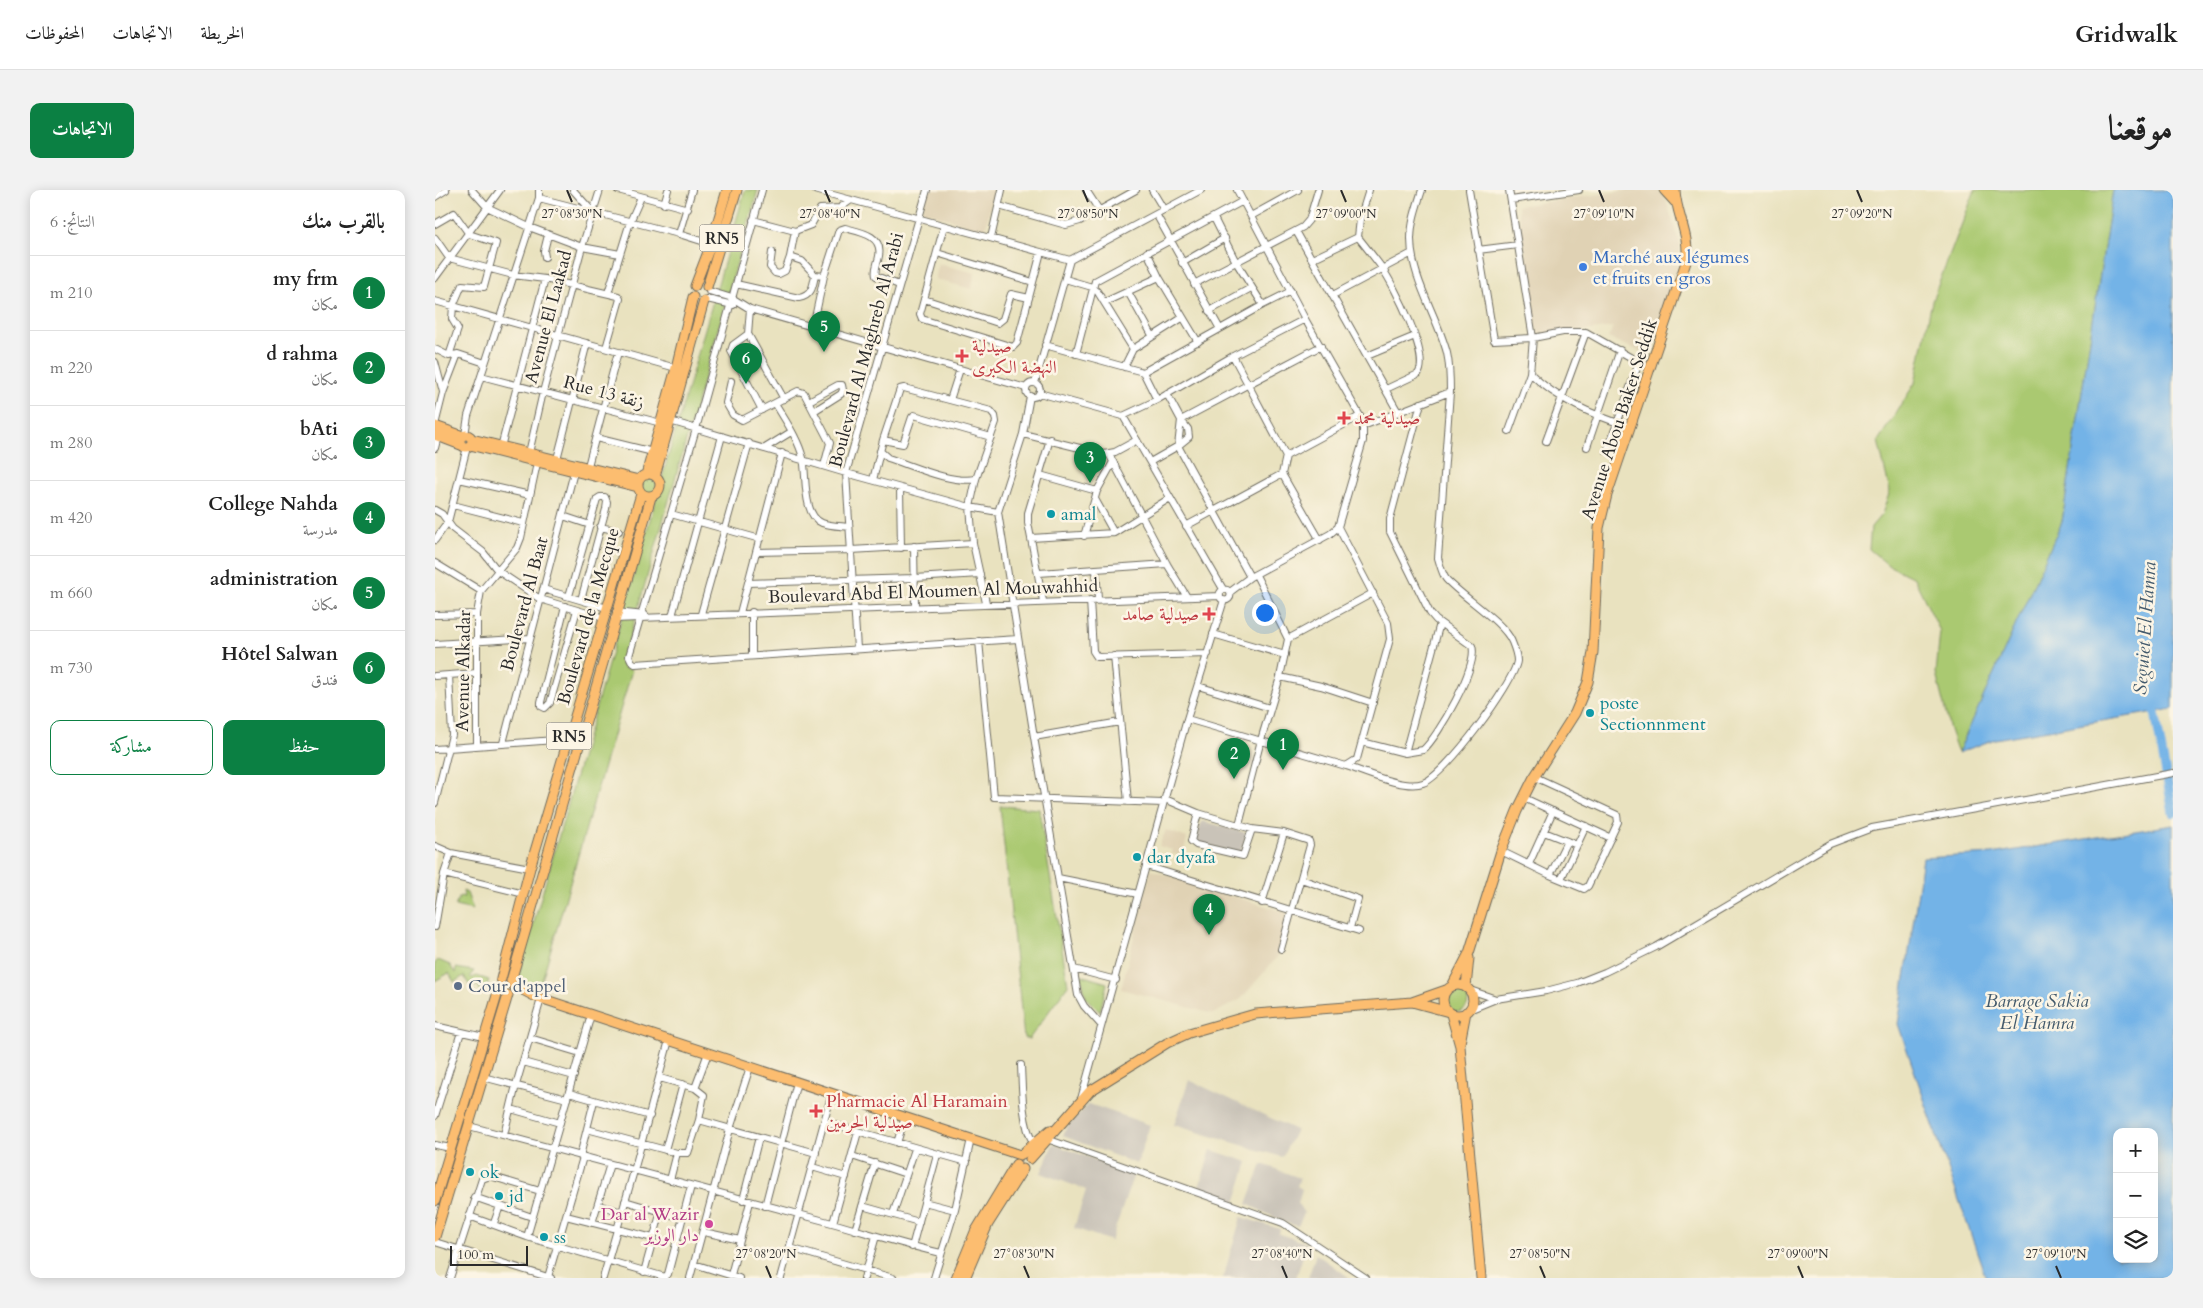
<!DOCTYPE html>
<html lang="ar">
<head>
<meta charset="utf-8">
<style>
  :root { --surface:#fff; --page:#f2f2f2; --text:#222; --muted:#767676; --line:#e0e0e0; --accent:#0b8043 }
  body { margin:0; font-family:Cardo,Amiri,serif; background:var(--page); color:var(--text); direction:rtl }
  .controls { position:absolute; right:15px; bottom:15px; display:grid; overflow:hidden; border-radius:10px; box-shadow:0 2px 12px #0003 }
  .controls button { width:45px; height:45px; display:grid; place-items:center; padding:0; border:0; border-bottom:1px solid var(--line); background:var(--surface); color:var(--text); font:25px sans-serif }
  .scale { position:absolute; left:15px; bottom:12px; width:78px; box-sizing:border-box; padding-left:5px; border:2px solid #2b2b2b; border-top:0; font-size:14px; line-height:18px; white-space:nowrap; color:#2b2b2b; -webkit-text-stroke:4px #fcf5e5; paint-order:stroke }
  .you { position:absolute; left:829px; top:422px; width:18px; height:18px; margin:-12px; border:4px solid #fff; border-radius:50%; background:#1a73e8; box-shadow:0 0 0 8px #1a73e833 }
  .badge { display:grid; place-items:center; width:32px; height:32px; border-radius:50%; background:var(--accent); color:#fff; font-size:16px; font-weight:700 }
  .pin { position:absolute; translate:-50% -41px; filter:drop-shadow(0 1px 2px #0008) }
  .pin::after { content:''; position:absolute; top:26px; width:18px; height:15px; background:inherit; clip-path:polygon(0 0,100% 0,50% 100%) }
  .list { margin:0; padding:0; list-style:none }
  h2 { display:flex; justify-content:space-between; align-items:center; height:65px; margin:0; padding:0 20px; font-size:21px }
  h2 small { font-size:16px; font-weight:400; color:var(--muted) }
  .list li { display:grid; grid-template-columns:32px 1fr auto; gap:15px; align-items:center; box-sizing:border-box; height:75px; padding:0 20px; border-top:1px solid var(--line) }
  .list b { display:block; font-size:19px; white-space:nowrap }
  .list p { margin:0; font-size:16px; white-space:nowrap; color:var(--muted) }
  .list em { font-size:16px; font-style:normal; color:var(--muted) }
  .actions { display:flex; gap:10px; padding:15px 20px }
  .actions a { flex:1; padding:11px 0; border:1px solid var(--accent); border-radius:10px; text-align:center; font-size:18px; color:var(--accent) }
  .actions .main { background:var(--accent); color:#fff }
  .icon { flex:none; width:28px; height:28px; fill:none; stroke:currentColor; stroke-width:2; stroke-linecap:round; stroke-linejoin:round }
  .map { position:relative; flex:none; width:1738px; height:1088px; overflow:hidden; direction:ltr; border-radius:10px }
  header { display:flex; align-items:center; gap:30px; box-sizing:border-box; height:70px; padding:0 25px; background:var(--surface); border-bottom:1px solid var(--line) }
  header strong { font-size:24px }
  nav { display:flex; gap:28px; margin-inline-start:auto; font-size:18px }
  .intro { display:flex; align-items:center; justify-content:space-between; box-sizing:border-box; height:120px; padding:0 30px }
  h1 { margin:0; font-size:35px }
  .button { padding:12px 22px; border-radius:10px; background:var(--accent); color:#fff; font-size:18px; font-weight:700 }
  main { display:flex; gap:30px; padding:0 30px }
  aside { flex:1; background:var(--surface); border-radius:10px; box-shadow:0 2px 12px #0003 }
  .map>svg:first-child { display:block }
</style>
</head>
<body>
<header>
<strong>Gridwalk</strong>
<nav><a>الخريطة</a><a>الاتجاهات</a><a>المحفوظات</a></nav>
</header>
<div class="intro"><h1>موقعنا</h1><a class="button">الاتجاهات</a></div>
<main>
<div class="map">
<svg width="1738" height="1088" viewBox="0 0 1738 1088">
  <rect width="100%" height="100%" fill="#fcf5e5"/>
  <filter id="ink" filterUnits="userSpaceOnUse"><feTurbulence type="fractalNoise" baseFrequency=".02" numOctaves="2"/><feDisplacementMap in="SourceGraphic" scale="10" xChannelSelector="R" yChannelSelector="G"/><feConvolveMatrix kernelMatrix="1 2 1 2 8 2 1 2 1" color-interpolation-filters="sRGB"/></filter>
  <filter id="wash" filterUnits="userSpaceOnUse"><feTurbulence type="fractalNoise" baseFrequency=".0096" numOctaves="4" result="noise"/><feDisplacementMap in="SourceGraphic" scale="20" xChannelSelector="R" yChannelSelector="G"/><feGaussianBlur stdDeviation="1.12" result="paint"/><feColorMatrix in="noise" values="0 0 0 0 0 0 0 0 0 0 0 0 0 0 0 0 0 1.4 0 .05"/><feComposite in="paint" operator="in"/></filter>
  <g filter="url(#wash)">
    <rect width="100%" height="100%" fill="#e9e2bf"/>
    <path fill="#e0d2b4" d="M493,0H559L550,41L487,20Z
      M1194,0H1222L1230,7L1245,55V69L1212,164L1173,148L1178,137L1104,147L1103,141L1100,142L1083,16Z
      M504,74L540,83L536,99L500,89Z
      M731,640L752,648L748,665L737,664V660L724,656Z
      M716,680L855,724L843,766L806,809L778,824L686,799Z"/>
    <path fill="#c9c3b8" d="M767,631L812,643L805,664L760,652Z
      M754,890L861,940L847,967L739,935Z
      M654,914L715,935L702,974L628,946L632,937Z
      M618,954L699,984L676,1051L639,1038L651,1000L606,983Z
      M776,960L813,972L800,1013L763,1000Z
      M827,974L865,988L862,996L867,999L863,1014L869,1023L863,1036L851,1033L812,1014Z
      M806,1027L845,1039L844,1044L872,1053L861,1088H788Z
      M881,1064L915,1088H873Z"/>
    <path fill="#aac971" stroke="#6a7a4e" d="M310,0H323L187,474L189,478L197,480L104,800L82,791Z
      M1540,0H1678L1627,332L1523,563L1515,540L1501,484L1505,441L1479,388L1453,375L1434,359L1436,337L1447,324L1455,301L1443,251L1480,193L1497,111Z
      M206 296a8 8 0 1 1 16 0a8 8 0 1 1-16 0Z
      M565,616L604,619L633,795L594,849L589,848Z
      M28,701L32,703L38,720L20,716L25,706L29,707Z
      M3,770L15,775L20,783L21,778L39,781L35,786L37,788L42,786L54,790L51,798L46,801L42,794L36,798L29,786L19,792L14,783L0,791V773Z
      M646,785L672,793L665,822L651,808Z
      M1011 811a11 11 0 1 1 22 0a11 11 0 1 1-22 0Z"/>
    <path fill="#73b3e7" stroke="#4f6f89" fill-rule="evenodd" d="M1678,0H1738V519L1560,549L1523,563L1627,332Z
      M1738,635V1088H1551L1463,834L1488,668L1556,664ZM1682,942H1719V1069H1682Z"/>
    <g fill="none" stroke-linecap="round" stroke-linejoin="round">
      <path stroke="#73b3e7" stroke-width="9" d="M1721,512L1720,522L1738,623"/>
    </g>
  </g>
  <g filter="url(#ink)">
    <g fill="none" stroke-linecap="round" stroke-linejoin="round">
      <g stroke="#6e6b5f" stroke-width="8">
        <path id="minor" d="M37,0L52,17L94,37L147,57L185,64
          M138,0L156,20
          M183,0L253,19
          M327,0L261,239L194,466L197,472L200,474L583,449
          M380,0L635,70L766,0
          M651,0L664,20
          M717,0L729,20
          M1034,0L1059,150L1098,148L1128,142H1151L1202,171V178L1172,261
          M1074,0L1098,148L1095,183L1074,241
          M0,7L11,0
          M104,8L244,44L276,54
          M1076,10L1144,0
          M229,14L233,0
          M564,16L631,35L645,31L701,0
          M721,24L785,139
          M816,26L863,0
          M779,28L801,72L828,115
          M318,30L360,41L376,35L385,19L405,18L416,10
          M0,34L19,23L34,44L61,53L49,97L27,95L18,116L17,129L23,139L14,166
          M509,36L485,124L487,129L578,157L582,153L606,62
          M360,41L355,67L367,71L380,85L389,86L404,40L410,38C425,42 448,45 444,66C443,73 439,79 441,86L464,95
          M861,41L963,222
          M244,44L257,0
          M923,47C931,57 939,67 947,78C959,95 996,167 983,184L951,199
          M0,48L14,68L78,85L110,89L183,106L185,109L171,158
          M556,48L567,0
          M1043,60L1083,55
          M337,62L335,77L340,83L344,84L350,81L355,67
          M712,62L724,87L763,152
          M502,63L598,92
          M110,67L109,61L113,45
          M877,69L923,47L925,29L934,0
          M747,73L790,48
          M0,88L65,0
          M630,89L657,97L662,101L698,159
          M301,94L364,108C377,106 378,96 380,85
          M759,94L868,37L874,30L883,0
          M274,101L297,108L315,119L591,198
          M693,102L717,145
          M173,103L195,32L206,7
          M898,105L977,63
          M272,109L298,115
          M489,109L563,133L568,129L576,104L594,108
          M0,111L241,178
          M670,112L724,87
          M315,119L313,144L349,209
          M774,121L816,98
          M378,137L389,86
          M313,144L298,155L296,161L327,220
          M610,155L708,182L828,115L856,101
          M0,159L14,166L23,164L50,173
          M641,164L660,91L808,11
          M798,166L851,266L847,284L885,350
          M932,166L980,146
          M0,172L8,202
          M689,177L698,159L747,128
          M708,182L722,210
          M1095,183C1122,210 1158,225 1195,237
          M46,186L226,233
          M296,191L291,213L298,225L307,230L363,201L369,203L395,253L389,276
          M600,193L635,70
          M591 200a7 7 0 1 1 14 0a7 7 0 1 1-14 0Z
          M604,203L688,226L788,399
          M732,204L746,230L743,256L815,387
          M595,206L588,244L563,322L599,547L643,805L649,816L666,835
          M515,210L525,179
          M374,211L403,195H407L408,200L406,204L379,221
          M340,213C350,230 363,248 368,268C372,285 367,325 387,333C395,336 406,336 414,337
          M688,226L722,210L798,166L870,129
          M235,231L411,283L535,317L563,322
          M0,235L8,203L23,164
          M928,236L1015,202
          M588,244L669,264L680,262L702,250
          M30,245L33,226L104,8V0
          M161,248L218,262
          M448,250L468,254L477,227L479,225L556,247
          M1111,251L1151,142
          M66,257L110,89
          M1152,257L1185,160
          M0,258L3,246
          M330,258L356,242
          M445,261L453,268C478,276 516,294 541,289
          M94,263L108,202L147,57L165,0
          M674,264L732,374L752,407
          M851,266L925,226
          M122,269L152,153
          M715,272L743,256L754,247L753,239L746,230L886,156
          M153,276L183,162
          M605,285L662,301
          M24,289L95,305
          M438,290L448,250L465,199L469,198L556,221L560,226L561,232L541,289L535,317L538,353
          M465,298L466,358
          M660,309L679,343
          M18,315L88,333
          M0,320L7,324L18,339L48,362L63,381L105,409L169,428
          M236,324L325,349
          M128,326L155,335
          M751,336L847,284
          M165,337L184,341
          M649,346L662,301L678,272
          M596,348L679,343L735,308
          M0,350L13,332L32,257
          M479,356L480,416
          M321,362L416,360L538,353L551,413
          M0,373L46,401
          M661,379L663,409
          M604,383L732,374
          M821,385L853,449
          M313,393L480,388L545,384
          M108,399L172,418
          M784.5 405a5.5 5.5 0 1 1 11 0a5.5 5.5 0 1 1-11 0Z
          M795,402L815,387L895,344L903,337L928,251V236L925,226L870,129L802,0
          M134,406L162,309L165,307H170L172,312L171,319L146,410
          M655,410L658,461L662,467L773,464
          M608,411L593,333V323L615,249
          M130,416L106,512V516L110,518L115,513L142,420
          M181,422L210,425
          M317,422V466
          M305,423L347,263
          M266,424L314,253
          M0,425L42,424
          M237,426L287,246
          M179,429L785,406
          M778,444L850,465
          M544,451L559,607L728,613
          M0,454L95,448
          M422,459L411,283L492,0
          M679,466L693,612
          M0,486L42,483
          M845,487L886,496L938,513
          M763,496L835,518
          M752,529L911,576L922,569L955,449L953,433L903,337
          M599,547L685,532
          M927,552L970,563L988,560C1003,547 1044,475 1037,456L1001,430L995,423L955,342V329L986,213
          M68,553L139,282
          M42,555V424L46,401L82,358L86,348L102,273
          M0,559L133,549
          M970,563L1005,433
          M911,576C930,582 969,600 988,593C1010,586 1079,493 1082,471C1082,466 1079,457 1077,452C1070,433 1026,406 1011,389C1007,384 1005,374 1003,368L1015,202C1015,188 1015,176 1012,163C1002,125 976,89 976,49C976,32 982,16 987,0
          M1089,608L1176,648
          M730,609L763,623L817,639L849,643L874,651L875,655L846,759
          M0,613L17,545L14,485
          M763,623L756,651L761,655L808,666L817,639
          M804,635L826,550L845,487L853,449L938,403
          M1109,642L1142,655
          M0,656L16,663L9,684L0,737
          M1066,661L1115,685L1149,699L1153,696L1183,632L1182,625L1100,587
          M16,663L95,678
          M1094,674L1118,621
          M711,676L924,741
          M9,684L89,704
          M1115,685L1132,651
          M623,688L703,704
          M866,689L923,709L915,738
          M1126,689L1151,636
          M827,713L849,643
          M639,779L681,790
          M1035,800L1061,809
          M1034,820L1061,809L1111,801L1142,793L1170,782L1221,757L1395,654L1437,638L1738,583
          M0,836L49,847
          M95,848L145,863
          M88,872L139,886
          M586,875C587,896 587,935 598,952
          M48,887L132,909
          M260,898L273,863
          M134,903L215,926
          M646,909L752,529L789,410
          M76,919L125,933
          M0,926L26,842
          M264,930L381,963
          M390,932L532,972
          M34,936C155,969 276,1001 397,1033C433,1043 469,1055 506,1063
          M152,939L242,963H253L264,930L269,905L260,898L225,888
          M69,945L81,895L106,809
          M612,949L848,1033L931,1088
          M462,953L470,927
          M0,955L16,958
          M230,960L248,894
          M145,966L159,911
          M417,966L471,984
          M377,977L411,987
          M235,990L242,963
          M39,1007L97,1027
          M308,1010L324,947
          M190,1011L247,1028
          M489,1012L520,1020
          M163,1015L187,1022
          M330,1016L362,892
          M427,1016L484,1032
          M458,1024L480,959
          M34,1026L92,1047L230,1087L233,1084L256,996
          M131,1026L218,1048
          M59,1033L65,1016
          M157,1033L175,974
          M398,1033L423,942
          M420,1040L440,973
          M269,1042L305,1050
          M92,1047L156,825
          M0,1052L116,1088
          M477,1057L502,965
          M355,1058L458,1088
          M259,1074L304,1088
          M209,1082L226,1021
          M296,1085L315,1012
          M113,1087L148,967
          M15,1088L47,989L55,986L105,1001
          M168,1088L199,981L234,850
          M255,1088L295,939L315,877
          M346,1088L397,903
          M429,1088L441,1046
          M499,1088L520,1020L536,949"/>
      </g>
      <g stroke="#6e6b5f" stroke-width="11">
        <path id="major" d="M1229,0L1240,12
          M260,96L276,54L292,0
          M272,97L302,0
          M0,236L28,246
          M25 251a6 6 0 1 1 12 0a6 6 0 1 1-12 0Z
          M0,245L26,255
          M37,249L204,290
          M35,255L203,297
          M203 295a11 11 0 1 1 22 0a11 11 0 1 1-22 0Z
          M211,285L241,178L258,107
          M220,286L269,111
          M66,789L95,678L206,304
          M76,791L216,307
          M1008 810a15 15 0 1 1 30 0a15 15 0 1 1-30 0Z
          M78,795L99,806L585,965
          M1017,796L1034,763L1066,661L1082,621L1098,589L1140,523L1153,492L1158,462L1164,338L1172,305L1251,72C1256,46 1241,25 1240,0
          M1031,797L1034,768
          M977,812L1014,822
          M1016,824L1025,856L1046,1088
          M1025,853L1031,822
          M587,964L615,940
          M595,969L655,901L732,853L754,843L820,824L977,812L1011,800
          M0,1011L63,802
          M0,1047L73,805
          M521,1088L540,1042L581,974
          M530,1088L553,1034L588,979"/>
      </g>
      <use href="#minor" stroke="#fff" stroke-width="6"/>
      <use href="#major" stroke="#fcbd6f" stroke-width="9"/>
    </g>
  </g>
  <path fill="none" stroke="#2b2b2b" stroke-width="2" d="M132,0L137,12M390,0L395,12M648,0L653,12M906,0L911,12M1164,0L1169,12M1422,0L1427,12M331,1076L336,1088M589,1076L594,1088M847,1076L852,1088M1105,1076L1110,1088M1363,1076L1368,1088M1621,1076L1626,1088"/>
  <circle fill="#3f7fe0" stroke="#fcf5e5" stroke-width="2" cx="1148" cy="77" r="5"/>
  <g fill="#e0444e" stroke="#fcf5e5" stroke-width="2">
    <path d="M524.5 158.5h5v5h5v5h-5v5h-5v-5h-5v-5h5z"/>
    <path d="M906.5 220.5h5v5h5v5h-5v5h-5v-5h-5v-5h5z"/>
    <path d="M771.5 416.5h5v5h5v5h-5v5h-5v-5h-5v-5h5z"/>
    <path d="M378.5 913.5h5v5h5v5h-5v5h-5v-5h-5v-5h5z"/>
  </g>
  <g fill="#0f9aa8" stroke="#fcf5e5" stroke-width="2">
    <circle cx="616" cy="324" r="5"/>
    <circle cx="1155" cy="523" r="5"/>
    <circle cx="702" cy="667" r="5"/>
    <circle cx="35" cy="982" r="5"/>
    <circle cx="64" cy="1006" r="5"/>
    <circle cx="109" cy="1047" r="5"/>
  </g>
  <circle fill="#5c6f8a" stroke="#fcf5e5" stroke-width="2" cx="23" cy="796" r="5"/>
  <circle fill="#d1479c" stroke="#fcf5e5" stroke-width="2" cx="274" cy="1034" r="5"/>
  <g text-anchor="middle" stroke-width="5" stroke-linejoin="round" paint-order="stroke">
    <g fill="#fcf5e5" stroke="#6a6863" stroke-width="1">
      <rect x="264.5" y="34.5" width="45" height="27" rx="4"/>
      <rect x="111.5" y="532.5" width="45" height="27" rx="4"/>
    </g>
    <g font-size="16" font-weight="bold" fill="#2b2b2b">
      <text x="287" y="54">RN5</text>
      <text x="134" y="552">RN5</text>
    </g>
    <g font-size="18" fill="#366cbe" stroke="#fcf5e5" text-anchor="start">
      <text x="1158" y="73">Marché aux légumes<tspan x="1158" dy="21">et fruits en gros</tspan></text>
    </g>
    <g font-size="18" fill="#2b2b2b" stroke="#fcf5e5">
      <text transform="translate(113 127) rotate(-75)" y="6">Avenue El Laakad</text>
      <text transform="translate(431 160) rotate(-75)" y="6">Boulevard Al Maghreb Al Arabi</text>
      <text transform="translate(169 202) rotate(15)" y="6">Rue 13 زنقة</text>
      <text transform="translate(1184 229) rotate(-72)" y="6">Avenue Abou Baker Seddik</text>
      <text transform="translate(498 401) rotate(-2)" y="6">Boulevard Abd El Moumen Al Mouwahhid</text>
      <text transform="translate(89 414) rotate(-75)" y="6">Boulevard Al Baat</text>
      <text transform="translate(153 426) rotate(-74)" y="6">Boulevard de la Mecque</text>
      <text transform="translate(28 481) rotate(-89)" y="6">Avenue Alkadar</text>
    </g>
    <g font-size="18" fill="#be3a42" stroke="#fcf5e5" text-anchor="start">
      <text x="537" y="162">صيدلية<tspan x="537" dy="21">النهضة الكبرى</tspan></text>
      <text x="919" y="234">صيدلية محمد</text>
      <text x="764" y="430" text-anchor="end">صيدلية صامد</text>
      <text x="391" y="917">Pharmacie Al Haramain<tspan x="391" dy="21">صيدلية الحرمين</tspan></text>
    </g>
    <g font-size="18" fill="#0d838f" stroke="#fcf5e5" text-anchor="start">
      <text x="626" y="330">amal</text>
      <text x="1165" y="519">poste<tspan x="1165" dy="21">Sectionnment</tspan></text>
      <text x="712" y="673">dar dyafa</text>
      <text x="45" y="988">ok</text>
      <text x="74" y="1012">jd</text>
      <text x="119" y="1053">ss</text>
    </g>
    <g font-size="18" fill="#4e5e75" stroke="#fcf5e5" text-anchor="start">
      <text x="33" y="802">Cour d'appel</text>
    </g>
    <g font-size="18" fill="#b23c85" stroke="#fcf5e5" text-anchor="end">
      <text x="264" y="1030">Dar al Wazir<tspan x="264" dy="21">دار الوزير</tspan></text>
    </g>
    <g font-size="19" font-style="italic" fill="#445b6d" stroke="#fcf5e5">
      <text transform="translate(1709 438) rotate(-86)" y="7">Seguiet El Hamra</text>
      <text x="1602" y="817">Barrage Sakia<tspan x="1602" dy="22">El Hamra</tspan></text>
    </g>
  </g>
  <g font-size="12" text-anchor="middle" fill="#2b2b2b" stroke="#fcf5e5" stroke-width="5" stroke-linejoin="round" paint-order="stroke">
    <text x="395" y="28">27°08'40"N</text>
    <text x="653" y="28">27°08'50"N</text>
    <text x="911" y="28">27°09'00"N</text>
    <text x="1427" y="28">27°09'20"N</text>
    <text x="137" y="28">27°08'30"N</text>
    <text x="1169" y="28">27°09'10"N</text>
    <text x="331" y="1068">27°08'20"N</text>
    <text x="589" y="1068">27°08'30"N</text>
    <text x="847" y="1068">27°08'40"N</text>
    <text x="1105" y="1068">27°08'50"N</text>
    <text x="1363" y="1068">27°09'00"N</text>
    <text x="1621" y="1068">27°09'10"N</text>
  </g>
</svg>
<div class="controls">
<button>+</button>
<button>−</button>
<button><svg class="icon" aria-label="layers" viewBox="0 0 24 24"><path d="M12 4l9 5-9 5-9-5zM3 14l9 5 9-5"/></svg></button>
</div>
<div class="scale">100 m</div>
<div class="you"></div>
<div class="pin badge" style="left:848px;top:580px">1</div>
<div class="pin badge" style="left:799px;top:589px">2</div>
<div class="pin badge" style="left:655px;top:293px">3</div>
<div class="pin badge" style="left:774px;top:745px">4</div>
<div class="pin badge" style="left:389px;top:162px">5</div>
<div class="pin badge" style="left:311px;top:194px">6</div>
</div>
<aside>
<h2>بالقرب منك<small>النتائج: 6</small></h2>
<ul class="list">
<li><span class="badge">1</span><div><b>my frm</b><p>مكان</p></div><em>210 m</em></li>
<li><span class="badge">2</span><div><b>d rahma</b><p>مكان</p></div><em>220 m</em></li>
<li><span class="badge">3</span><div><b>bAti</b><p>مكان</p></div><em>280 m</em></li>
<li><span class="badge">4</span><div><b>College Nahda</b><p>مدرسة</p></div><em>420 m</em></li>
<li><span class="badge">5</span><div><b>administration</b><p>مكان</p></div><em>660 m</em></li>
<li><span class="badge">6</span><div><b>Hôtel Salwan</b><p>فندق</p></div><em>730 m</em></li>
</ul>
<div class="actions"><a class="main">حفظ</a><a>مشاركة</a></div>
</aside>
</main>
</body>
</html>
